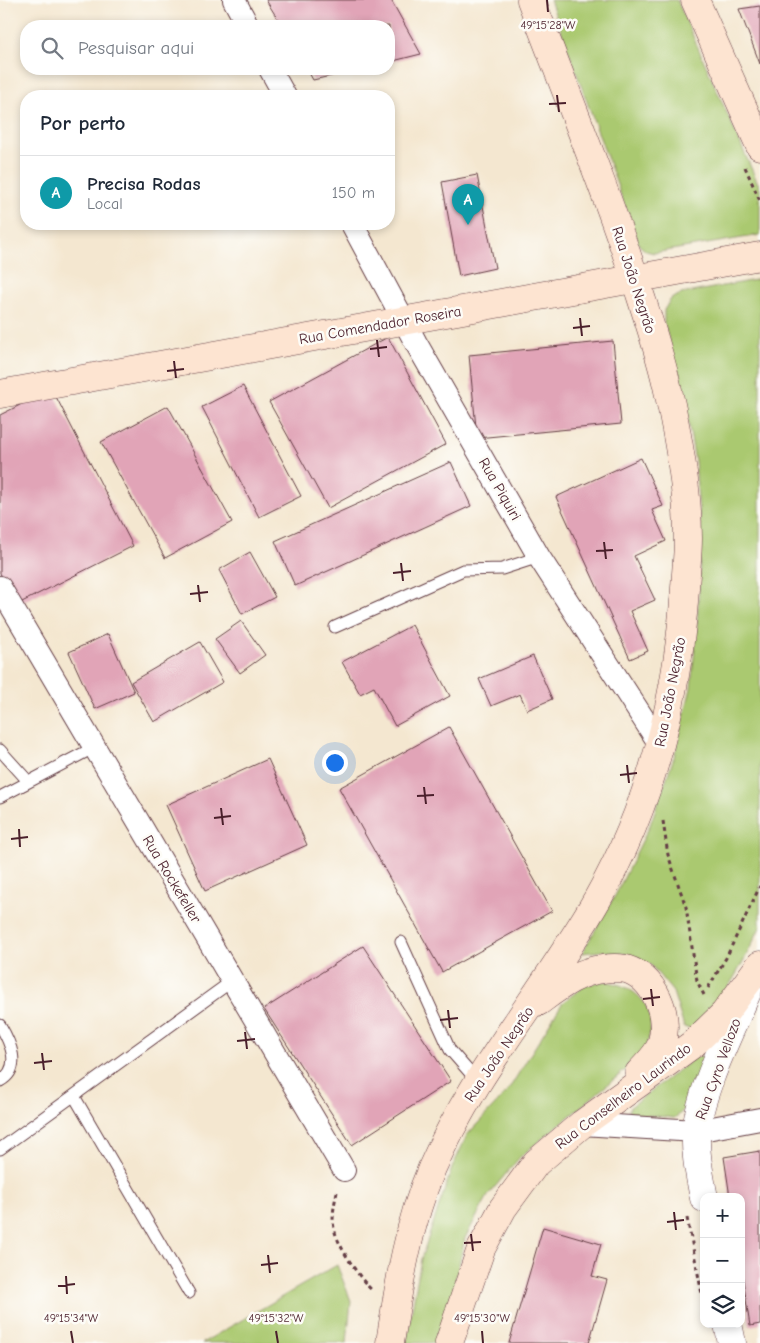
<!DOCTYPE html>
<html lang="pt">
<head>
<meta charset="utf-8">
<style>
  :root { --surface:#fff; --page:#f6f6f7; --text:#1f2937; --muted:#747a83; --line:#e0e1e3; --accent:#1f6fb2 }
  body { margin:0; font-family:"Comic Neue",sans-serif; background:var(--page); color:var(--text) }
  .controls { position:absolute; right:15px; bottom:15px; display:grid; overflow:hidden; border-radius:10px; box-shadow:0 2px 8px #0003 }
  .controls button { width:45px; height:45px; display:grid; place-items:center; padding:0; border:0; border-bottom:1px solid var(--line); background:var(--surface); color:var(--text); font:25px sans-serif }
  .you { position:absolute; left:334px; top:762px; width:18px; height:18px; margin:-12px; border:4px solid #fff; border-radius:50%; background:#1a73e8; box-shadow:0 0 0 8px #1a73e833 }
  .badge { display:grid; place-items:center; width:32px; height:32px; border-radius:50%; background:var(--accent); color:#fff; font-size:16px; font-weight:700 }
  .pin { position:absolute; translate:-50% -41px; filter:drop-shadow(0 1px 2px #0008) }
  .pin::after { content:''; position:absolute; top:26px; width:18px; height:15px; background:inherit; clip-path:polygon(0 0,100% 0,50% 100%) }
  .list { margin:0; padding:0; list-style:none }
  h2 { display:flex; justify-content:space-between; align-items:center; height:65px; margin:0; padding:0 20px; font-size:21px }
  h2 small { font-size:16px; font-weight:400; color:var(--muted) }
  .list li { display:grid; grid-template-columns:32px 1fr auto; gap:15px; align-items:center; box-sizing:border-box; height:75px; padding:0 20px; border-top:1px solid var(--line) }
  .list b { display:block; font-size:19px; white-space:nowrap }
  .list p { margin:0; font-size:16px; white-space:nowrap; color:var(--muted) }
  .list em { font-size:16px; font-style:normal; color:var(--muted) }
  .icon { flex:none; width:28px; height:28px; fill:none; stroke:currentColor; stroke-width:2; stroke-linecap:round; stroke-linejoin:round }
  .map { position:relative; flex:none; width:760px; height:1343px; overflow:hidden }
  .search { position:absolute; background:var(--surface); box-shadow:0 2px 8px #0003; left:20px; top:20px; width:375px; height:55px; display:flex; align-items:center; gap:12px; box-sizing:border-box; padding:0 18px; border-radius:20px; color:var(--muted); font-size:19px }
  .panel { position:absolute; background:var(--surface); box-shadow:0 2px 8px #0003; left:20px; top:90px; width:375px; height:140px; border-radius:20px }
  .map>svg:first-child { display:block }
</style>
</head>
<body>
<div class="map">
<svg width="760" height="1343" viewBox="0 0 760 1343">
  <rect width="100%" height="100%" fill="#fdfcf7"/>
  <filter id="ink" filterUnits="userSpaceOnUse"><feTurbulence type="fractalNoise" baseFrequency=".02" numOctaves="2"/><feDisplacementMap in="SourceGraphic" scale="10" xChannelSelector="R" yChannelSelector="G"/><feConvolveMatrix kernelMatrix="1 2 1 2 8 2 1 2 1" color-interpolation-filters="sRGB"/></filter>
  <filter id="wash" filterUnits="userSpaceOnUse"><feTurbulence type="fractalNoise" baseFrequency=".0096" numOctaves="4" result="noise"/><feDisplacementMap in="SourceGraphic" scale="20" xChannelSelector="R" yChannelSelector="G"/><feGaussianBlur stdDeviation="1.12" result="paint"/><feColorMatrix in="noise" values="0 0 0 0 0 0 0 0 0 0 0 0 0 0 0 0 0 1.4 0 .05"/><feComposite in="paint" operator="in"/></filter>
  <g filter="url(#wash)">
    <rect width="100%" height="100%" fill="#f4e7d0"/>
    <path fill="#aac970" stroke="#7a744e" d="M550,0H677L760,188V235L654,253L646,251L639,245Z
      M760,279V927C745,960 721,1008 690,1029L684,1027L673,992L651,965L626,954L602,951L582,953L616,894L650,825L674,757L691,688L697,628L701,536L695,461L682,387L664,323V310L671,299L681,294Z
      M603,981C647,987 662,1019 641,1057L520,1157L489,1194L465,1238L450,1303L437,1343H406L421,1259L452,1168L467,1135L507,1092L563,1002L586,985Z
      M698,1055L703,1057L704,1060C698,1075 689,1112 674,1118L629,1113V1108Z
      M337,1265L351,1301L347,1343H202Z"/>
    <g id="blocks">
      <path fill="#e1a4b7" d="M266,0H391L421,54L389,62V26H282Z
        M760,6V64L739,9Z
        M307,69H356L357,70L313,80Z
        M477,175L495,268L459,276L442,182Z
        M388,337L446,444L328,508L269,402Z
        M613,341L621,424L477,438L469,355Z
        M243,386L301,496L259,517L202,407Z
        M52,389L133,546L16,605L0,573V415Z
        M168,406L232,522L165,558L101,442Z
        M641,458L663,506L652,510L666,541L634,556L655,600L630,611L648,651L630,659L556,497Z
        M451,462L471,506L295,586L275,541Z
        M250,552L275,597L242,614L219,570Z
        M241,621L265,655L240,673L215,639Z
        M412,625L450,696L395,726L374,687L360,694L342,662Z
        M108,634L134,692L95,709L69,652Z
        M200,642L223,682L154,722L131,682Z
        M533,656L552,699L527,710L520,694L491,706L479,679Z
        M449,727L552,911L442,972L339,788Z
        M268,759L307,845L205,891L166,805Z
        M363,946L451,1081L352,1145L264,1009Z
        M760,1151V1324L750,1326L741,1267V1197H730L724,1157Z
        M543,1227L601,1244L592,1276L607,1280L589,1343H509Z"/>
    </g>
  </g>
  <g filter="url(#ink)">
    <use href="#blocks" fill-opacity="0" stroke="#643d44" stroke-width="1"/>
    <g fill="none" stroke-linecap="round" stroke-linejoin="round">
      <g stroke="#643d44" stroke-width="13">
        <path id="service" d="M335,627L463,570L502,569L539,557
          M0,750L28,781
          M0,797L95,747
          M401,942L450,1050L478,1082
          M0,1025C10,1042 23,1068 0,1081
          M74,1096L189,1293
          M0,1149L232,981"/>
      </g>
      <g stroke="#643d44" stroke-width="24">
        <path id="minor" d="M234,0L248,26
          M270,69L285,96
          M352,224L416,343L539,557L661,746
          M0,587L344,1170
          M582,1124L696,1131L760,1119"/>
      </g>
      <g stroke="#643d44" stroke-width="29">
        <path id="tertiary" d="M704,1198C700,1176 695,1156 696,1134C698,1094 732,1028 748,990
          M728,1324L732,1343"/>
      </g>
      <g stroke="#643d44" stroke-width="29">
        <path id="secondary" d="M695,0L760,146
          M0,394L760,256
          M538,1002C557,988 578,971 603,969C609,968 620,968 626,969C655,978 669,1014 662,1042C659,1054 647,1064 639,1073
          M390,1343C399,1284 408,1224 432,1168C474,1071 546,990 598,898C652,802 678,697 685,588C686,571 688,554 688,538C688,490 679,441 669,395C662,360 650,325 639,291C607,193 568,97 531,0
          M449,1343L481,1249L503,1208L536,1163L582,1124L693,1044L724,1014L760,965"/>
      </g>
      <path stroke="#643d44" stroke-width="3" stroke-dasharray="4 4" stroke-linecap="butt" d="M745,167L760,201
        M663,821L668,855L686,907L697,981L704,995
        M708,988L726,958L760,886
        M337,1192C334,1205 331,1219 335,1232C339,1247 361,1281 373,1291
        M687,1218L704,1304"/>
      <use href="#service" stroke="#fff" stroke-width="11"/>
      <use href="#minor" stroke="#fff" stroke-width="22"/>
      <use href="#tertiary" stroke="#fff" stroke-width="28"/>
      <use href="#secondary" stroke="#fde4d1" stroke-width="28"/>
    </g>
  </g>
  <path fill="none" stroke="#4a1f2b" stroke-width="2" d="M547,0L548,12M557,95L559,112M549,104L566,103M580,318L582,336M573,328L590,326M377,340L379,357M370,349L387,347M174,361L176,378M167,371L184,369M604,542L606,559M596,551L613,550M401,563L403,581M393,573L411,571M198,585L200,602M190,594L208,592M627,765L629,783M620,775L637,773M424,787L426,804M417,796L434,795M221,808L223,825M214,818L231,816M19,829L20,847M11,839L28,837M651,989L653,1006M643,999L660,997M448,1010L450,1028M440,1020L458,1018M245,1032L247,1049M237,1041L255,1039M42,1053L44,1070M34,1063L52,1061M674,1212L676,1230M667,1222L684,1220M471,1234L473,1251M464,1243L481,1242M268,1255L270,1273M261,1265L278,1263M66,1276L67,1294M58,1286L75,1284M71,1331L73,1343M276,1331L278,1343M482,1331L483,1343"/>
  <g text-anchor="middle" stroke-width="5" stroke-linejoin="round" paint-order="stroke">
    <g font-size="15" fill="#4a1f2b" stroke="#fdfcf7">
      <text transform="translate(634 280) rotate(72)" y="5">Rua João Negrão</text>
      <text transform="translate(380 325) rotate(-10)" y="5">Rua Comendador Roseira</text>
      <text transform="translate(500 489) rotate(60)" y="5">Rua Piquiri</text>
      <text transform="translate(670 692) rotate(-79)" y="5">Rua João Negrão</text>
      <text transform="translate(172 879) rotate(59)" y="5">Rua Rockefeller</text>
      <text transform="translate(499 1054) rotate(-56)" y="5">Rua João Negrão</text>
      <text transform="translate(718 1069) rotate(-70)" y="5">Rua Cyro Vellozo</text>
      <text transform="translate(623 1096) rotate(-37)" y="5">Rua Conselheiro Laurindo</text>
    </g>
  </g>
  <g font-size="12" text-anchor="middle" fill="#4a1f2b" stroke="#fdfcf7" stroke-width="5" stroke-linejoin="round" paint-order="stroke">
    <text x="548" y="29">49°15'28"W</text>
    <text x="71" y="1322">49°15'34"W</text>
    <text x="276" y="1322">49°15'32"W</text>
    <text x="482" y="1322">49°15'30"W</text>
  </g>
</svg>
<div class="controls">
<button>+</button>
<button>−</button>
<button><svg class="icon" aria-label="layers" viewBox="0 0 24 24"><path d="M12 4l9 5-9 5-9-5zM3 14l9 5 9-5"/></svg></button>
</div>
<div class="you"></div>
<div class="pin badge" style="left:468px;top:225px;background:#0f9aa8">A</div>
<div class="search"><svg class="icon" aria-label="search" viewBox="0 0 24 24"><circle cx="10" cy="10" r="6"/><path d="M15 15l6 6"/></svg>Pesquisar aqui</div>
<section class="panel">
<h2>Por perto<small></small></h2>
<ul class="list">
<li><span class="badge" style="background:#0f9aa8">A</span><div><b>Precisa Rodas</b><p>Local</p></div><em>150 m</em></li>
</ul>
</section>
</div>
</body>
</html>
